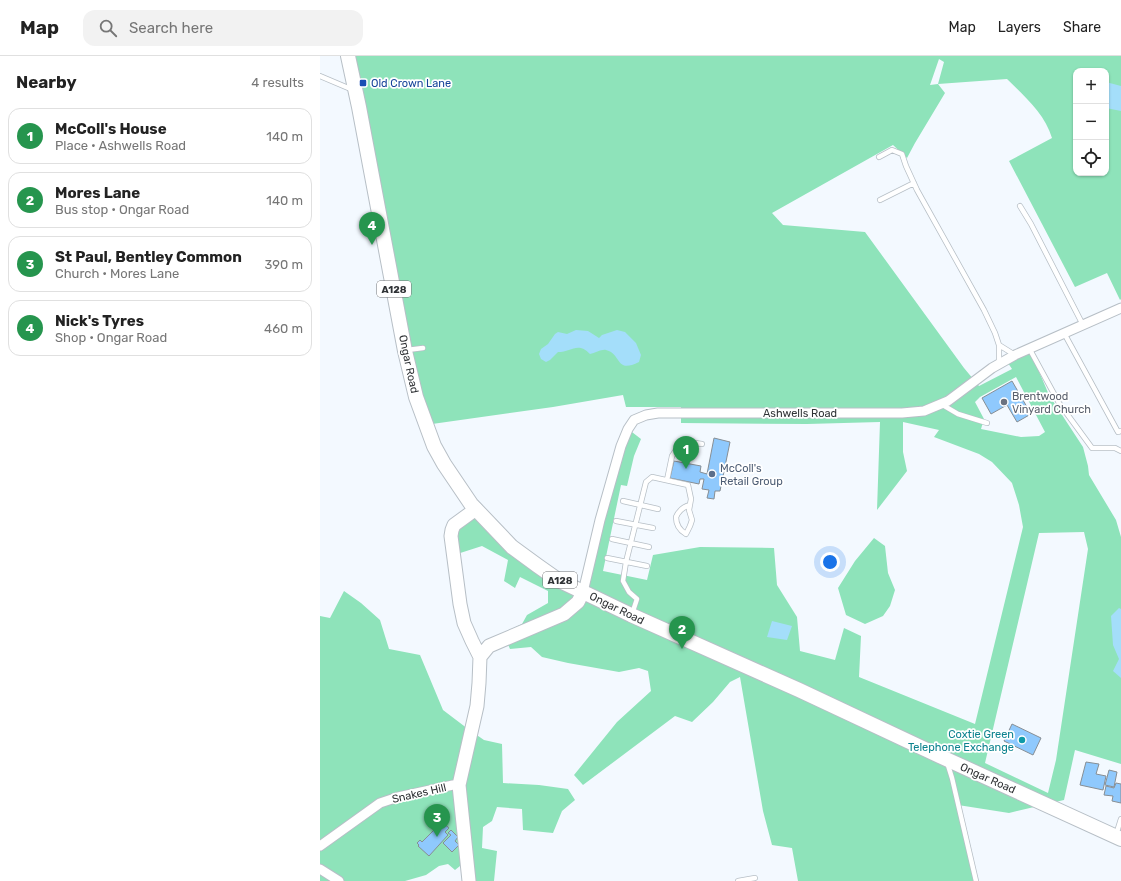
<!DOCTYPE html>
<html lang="en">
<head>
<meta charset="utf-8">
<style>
  :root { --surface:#fff; --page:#f2f2f2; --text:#222; --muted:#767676; --line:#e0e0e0; --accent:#26954e }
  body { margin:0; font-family:Rubik,sans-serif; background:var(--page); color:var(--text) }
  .controls { position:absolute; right:12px; top:12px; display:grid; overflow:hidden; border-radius:8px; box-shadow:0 1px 3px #0004 }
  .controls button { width:36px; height:36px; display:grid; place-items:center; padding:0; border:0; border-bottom:1px solid var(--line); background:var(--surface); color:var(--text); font:20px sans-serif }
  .you { position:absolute; left:510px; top:506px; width:14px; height:14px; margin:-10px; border:3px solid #fff; border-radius:50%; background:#1a73e8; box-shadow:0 0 0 6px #1a73e833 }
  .badge { display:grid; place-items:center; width:26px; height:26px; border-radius:50%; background:var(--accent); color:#fff; font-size:13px; font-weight:700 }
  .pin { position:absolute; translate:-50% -33px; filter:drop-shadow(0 1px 2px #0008) }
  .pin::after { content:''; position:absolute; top:21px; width:14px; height:12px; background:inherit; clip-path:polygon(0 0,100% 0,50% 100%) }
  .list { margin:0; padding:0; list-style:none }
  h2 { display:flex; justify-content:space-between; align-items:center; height:52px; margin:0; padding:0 16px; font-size:17px }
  h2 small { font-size:13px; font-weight:400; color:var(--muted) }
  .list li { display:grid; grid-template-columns:26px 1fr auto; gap:12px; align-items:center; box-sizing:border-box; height:56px; margin:0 8px 8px; padding:0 8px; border:1px solid var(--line); border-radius:12px }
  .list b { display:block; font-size:15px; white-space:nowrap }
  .list p { margin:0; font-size:13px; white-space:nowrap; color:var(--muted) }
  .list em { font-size:13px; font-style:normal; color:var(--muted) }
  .icon { flex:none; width:22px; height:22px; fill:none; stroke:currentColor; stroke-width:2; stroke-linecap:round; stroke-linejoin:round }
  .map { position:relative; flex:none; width:801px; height:825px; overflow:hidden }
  header { display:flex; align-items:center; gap:24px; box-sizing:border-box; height:56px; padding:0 20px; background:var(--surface); border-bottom:1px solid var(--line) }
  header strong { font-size:19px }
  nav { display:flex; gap:22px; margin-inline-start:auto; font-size:14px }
  .search { width:280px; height:36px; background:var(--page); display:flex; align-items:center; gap:10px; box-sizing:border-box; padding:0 14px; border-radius:12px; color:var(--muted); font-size:15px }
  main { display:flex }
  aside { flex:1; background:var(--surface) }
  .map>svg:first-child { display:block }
</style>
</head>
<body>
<header>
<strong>Map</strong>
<div class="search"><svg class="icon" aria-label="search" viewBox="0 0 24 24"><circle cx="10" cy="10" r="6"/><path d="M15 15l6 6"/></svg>Search here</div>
<nav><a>Map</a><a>Layers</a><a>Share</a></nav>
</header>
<main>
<aside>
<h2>Nearby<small>4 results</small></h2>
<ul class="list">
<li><span class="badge">1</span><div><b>McColl's House</b><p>Place · Ashwells Road</p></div><em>140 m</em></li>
<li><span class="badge">2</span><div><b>Mores Lane</b><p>Bus stop · Ongar Road</p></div><em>140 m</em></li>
<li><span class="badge">3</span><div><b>St Paul, Bentley Common</b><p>Church · Mores Lane</p></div><em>390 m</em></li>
<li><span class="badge">4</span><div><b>Nick's Tyres</b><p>Shop · Ongar Road</p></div><em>460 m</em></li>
</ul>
</aside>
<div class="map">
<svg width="801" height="825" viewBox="0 0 801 825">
  <rect width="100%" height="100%" fill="#f3f9ff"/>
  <path fill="#8ee3ba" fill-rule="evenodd" d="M28,0H801V243L800,244L787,217L755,231L689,105L732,82C725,58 704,40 687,23L618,28L625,37L595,87L587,102L573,89L452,157L463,169L545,176L644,312L659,330L692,313L686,304L709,292L729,339L763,391L768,410L769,419L796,464L801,481V708L755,694L744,744L689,757L638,749L656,825H478L472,792L452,789L443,755L420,621L410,626L393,646L372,666L355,660L263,729L254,719L297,666L331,635L328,615L319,612L299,616L248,607L222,601L211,591L190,593L183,577L202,568L207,559L228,547V535L200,521L195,532L184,525L188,504L162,490L134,499L131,480L150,457L252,531L266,526L308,373L321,383L314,400L307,430L301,429L283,515L327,524L333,499L380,491L454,492L457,529L477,561L480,595L515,604L524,572L541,580L539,621L655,668L703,471L699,449L692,427L672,406L659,398L614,381L619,374L583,366V396L587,415L557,454L560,366L487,368L361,367V351H306L303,339L233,351L105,369ZM619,3L624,6L618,28L610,29ZM756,15H786V117H756ZM696,321L725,376L719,380L701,381L661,373L664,363L655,346L660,341ZM764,476L768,493L736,704L728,737L665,707L719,477Z
    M554,482L565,490L568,517L575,534L570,550L563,560L545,568L526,559L518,532L535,505Z
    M24,535L41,547L60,564L69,593L100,599L123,654L148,673L164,684L182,688L183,727L219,729L248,733L255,744L242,755L233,777L203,774L202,753L177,751L172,765L163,771L162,792L177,795L174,825H149L148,814L140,810L135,814L128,808L119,810L106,819L85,825H0V560L10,562Z"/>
  <path fill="#a4defa" d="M786,26L801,30V55L786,52Z
    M256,274L268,275L279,282L282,279L297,274L305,276L316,287L321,299L319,306C295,318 302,298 286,294C282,293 275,297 270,298C258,285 251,296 238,296L230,304L226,306L221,303L219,298L221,293L228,288L235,278L238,276L247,278Z
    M799,552L801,553V622L793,615L799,603L793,589L791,560Z
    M452,565L472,570L467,584L447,581Z"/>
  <path fill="#8fc9fd" stroke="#878e94" d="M692,325L711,358L697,366L687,349L671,358L662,342Z
    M394,382L410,386L400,435H395L394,443L387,442L389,434L382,433L384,423H380L379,428L350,422L354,405L381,410L380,416L387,418Z
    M692,668L721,682L713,699L684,685Z
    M766,706L779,708L776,718L786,720L783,734L760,729Z
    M789,714L797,716L794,731L785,729Z
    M796,727L801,728V747L792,745L793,740L784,739L786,730L794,732Z
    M122,766L129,772L125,776L128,779L109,800L98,790L99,789L97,787L100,784L102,786L114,774L110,771L114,767L118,771Z
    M131,774L138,781L135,785L139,789L132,796L123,787L131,779L128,777Z"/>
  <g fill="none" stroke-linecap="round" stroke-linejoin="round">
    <g stroke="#b7bfc6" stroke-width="6">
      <path id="lane" d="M0,20L33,34
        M559,101L572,94L582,98L586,110L597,134L664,254L675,277L679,289L695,299
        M560,144L594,127
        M700,150L711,168L763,269
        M744,277L798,376L801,375
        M709,292L739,347L772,392H795L801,395
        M87,294L103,292
        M679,308V289
        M621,348L638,358L667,367
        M347,424L352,400L362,385L382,388
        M303,445L338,453
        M296,465L333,472
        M292,483L329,491
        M287,502L327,510
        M312,558L317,543L309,536L303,525L306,506L326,426L332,421L368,429L371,443L369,454L372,464L370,470L366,478C359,474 356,469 356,461C359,454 363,451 370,449
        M627,706L632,722L656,825
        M796,779L801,763
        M418,825L435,822"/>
    </g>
    <g stroke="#b7bfc6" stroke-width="11">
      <path id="street" d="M263,536L280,464L301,390L308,373L314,364L326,359L338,357H582L604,355L628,345L672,312L695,299L801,252
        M0,790L60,747L78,741L133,729H139
        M0,813L19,825"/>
    </g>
    <g stroke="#b7bfc6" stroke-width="15">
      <path id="secondary" d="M160,601L169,590L244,558L258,546L263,536
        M149,825L139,729L157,650L159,627L160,601L152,585L144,567L140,548L131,480L132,474L134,469L156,453"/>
    </g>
    <g stroke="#b7bfc6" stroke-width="16">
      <path id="primary" d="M28,0L39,51L85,295L96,341L114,390L124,408L151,448L192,491L218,510L238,524L311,559L479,634L626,703L801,783"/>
    </g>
    <use href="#lane" stroke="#fff" stroke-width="4.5"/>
    <use href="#street" stroke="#fff" stroke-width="9"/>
    <use href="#secondary" stroke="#fff" stroke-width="13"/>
    <use href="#primary" stroke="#fff" stroke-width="14"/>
  </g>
  <rect fill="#1a4fb4" stroke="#fff" stroke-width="1.5" x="39" y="23" width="8" height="8" rx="2"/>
  <circle fill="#6b7280" stroke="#fff" stroke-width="1.5" cx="684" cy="346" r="4"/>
  <circle fill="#5c6f8a" stroke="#fff" stroke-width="1.5" cx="392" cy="418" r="4"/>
  <circle fill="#0f9aa8" stroke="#fff" stroke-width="1.5" cx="702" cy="684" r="4"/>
  <g text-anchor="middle" stroke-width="3.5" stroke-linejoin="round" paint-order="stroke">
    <g fill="#fff" stroke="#6e7072" stroke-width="1">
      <rect x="57" y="225" width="34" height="16" rx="3"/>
      <rect x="223" y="516" width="34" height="16" rx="3"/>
    </g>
    <g font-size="10" font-weight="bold" fill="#303336">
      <text x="74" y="237">A128</text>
      <text x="240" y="528">A128</text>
    </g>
    <g font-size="11" fill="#164399" stroke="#fff" text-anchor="start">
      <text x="51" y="31">Old Crown Lane</text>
    </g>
    <g font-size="11" fill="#303336" stroke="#fff">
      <text transform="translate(89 308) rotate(78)" y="4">Ongar Road</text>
      <text x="480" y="361">Ashwells Road</text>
      <text transform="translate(297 552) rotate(26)" y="4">Ongar Road</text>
      <text transform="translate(668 722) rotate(24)" y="4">Ongar Road</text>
      <text transform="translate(99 737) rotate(-13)" y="4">Snakes Hill</text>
    </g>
    <g font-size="11" fill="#5b616d" stroke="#fff" text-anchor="start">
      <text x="692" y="344">Brentwood<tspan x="692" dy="13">Vinyard Church</tspan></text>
    </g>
    <g font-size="11" fill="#4e5e75" stroke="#fff" text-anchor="start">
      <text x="400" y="416">McColl's<tspan x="400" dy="13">Retail Group</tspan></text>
    </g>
    <g font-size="11" fill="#0d838f" stroke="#fff" text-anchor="end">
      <text x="694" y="682">Coxtie Green<tspan x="694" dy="13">Telephone Exchange</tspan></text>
    </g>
  </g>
</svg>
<div class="controls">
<button>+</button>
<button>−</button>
<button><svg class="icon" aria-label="locate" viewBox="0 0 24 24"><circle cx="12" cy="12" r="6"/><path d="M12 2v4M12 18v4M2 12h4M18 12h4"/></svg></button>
</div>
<div class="you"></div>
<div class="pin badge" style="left:366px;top:413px">1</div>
<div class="pin badge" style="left:362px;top:593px">2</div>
<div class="pin badge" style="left:117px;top:781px">3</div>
<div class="pin badge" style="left:52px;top:189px">4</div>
</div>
</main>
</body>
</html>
